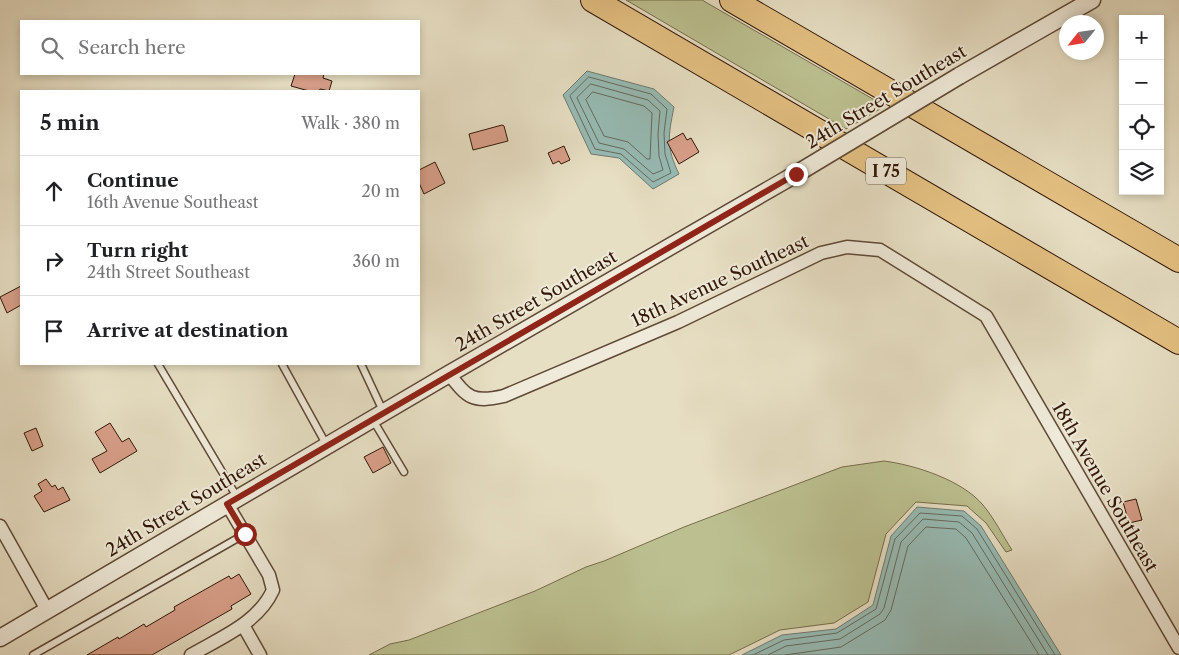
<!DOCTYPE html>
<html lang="en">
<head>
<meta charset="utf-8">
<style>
  :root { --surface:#fff; --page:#f6f6f6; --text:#202124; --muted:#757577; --line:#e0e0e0 }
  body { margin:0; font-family:"Libre Caslon Text",serif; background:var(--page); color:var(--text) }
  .controls { position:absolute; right:15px; top:15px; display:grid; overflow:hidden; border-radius:0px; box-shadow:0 2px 8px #0003 }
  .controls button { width:45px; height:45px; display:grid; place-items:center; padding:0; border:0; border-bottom:1px solid var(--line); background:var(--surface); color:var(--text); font:25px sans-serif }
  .compass { position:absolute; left:1059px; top:15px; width:45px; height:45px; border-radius:50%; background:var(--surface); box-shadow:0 2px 8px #0003; rotate:240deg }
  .stop { position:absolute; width:15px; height:15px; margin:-11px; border:4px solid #8f2418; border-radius:50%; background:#fff }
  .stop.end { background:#8f2418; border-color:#fff; box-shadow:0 1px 5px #0008 }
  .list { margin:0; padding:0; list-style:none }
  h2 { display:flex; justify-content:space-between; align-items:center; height:65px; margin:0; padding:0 20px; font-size:21px }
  h2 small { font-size:16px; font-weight:400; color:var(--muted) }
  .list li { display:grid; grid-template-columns:32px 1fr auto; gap:15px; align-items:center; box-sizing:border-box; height:70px; padding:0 20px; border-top:1px solid var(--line) }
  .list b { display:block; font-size:19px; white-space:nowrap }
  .list p { margin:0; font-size:16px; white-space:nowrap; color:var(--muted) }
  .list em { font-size:16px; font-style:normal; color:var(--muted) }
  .icon { flex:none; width:28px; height:28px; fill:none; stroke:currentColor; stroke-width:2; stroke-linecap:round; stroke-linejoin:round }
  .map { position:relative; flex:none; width:1179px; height:655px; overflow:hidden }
  .search { position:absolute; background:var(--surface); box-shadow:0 2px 8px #0003; left:20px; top:20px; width:400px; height:55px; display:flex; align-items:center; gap:12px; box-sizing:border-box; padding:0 18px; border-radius:0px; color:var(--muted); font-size:19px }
  .panel { position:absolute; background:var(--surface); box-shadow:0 2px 8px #0003; left:20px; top:90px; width:400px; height:275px; border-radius:0px }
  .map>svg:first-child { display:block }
</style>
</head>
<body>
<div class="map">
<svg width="1179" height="655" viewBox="0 0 1179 655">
  <rect width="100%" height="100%" fill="#e7dfc4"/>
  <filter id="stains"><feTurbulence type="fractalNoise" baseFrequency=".004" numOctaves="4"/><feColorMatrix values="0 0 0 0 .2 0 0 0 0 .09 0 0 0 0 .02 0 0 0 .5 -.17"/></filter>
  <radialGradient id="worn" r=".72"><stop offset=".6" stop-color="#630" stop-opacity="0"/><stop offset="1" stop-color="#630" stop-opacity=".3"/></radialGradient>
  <path fill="#bcc090" stroke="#776c4b" d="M626,0H702L885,106L846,129Z
    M884,461C915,465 962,480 983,505C994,518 1003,536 1012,550L1006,552L986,523L967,506L916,502L886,534L868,602L834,623L780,630L729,655H369L390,644L409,640L535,591L586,567L604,561L684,527L842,467Z"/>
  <path fill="#97bcb6" stroke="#6f7a70" d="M587,71L654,89L674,107C668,137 666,147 679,174L653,189L619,158L591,154L563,95Z
    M917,507L964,511L981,526L1061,655H742L782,635L836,629L873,605L891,536Z"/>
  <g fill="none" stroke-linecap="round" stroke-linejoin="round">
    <path stroke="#646a5e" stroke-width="1" d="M589,77L651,94L667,109L664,133L665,154L671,173L653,182L621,154L595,149L570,96Z
      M591,84L648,100L660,111L658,134L659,156L663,170L653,174L624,149L599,143L577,98Z
      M593,92L644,106L652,113L650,159H647L628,142L604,136L586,100Z
      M753,655L784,640L837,633L876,609L895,539L920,513L962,516L977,529L1055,655
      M768,655L786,646L840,639L880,614L884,608L901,542L923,519L959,522L972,533L1048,655
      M785,655L841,647L885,620L891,610L908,546L926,527L956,529L966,538L1039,655"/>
  </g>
  <path fill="#d89f89" stroke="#321706" d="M295,74H324L323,78L332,81L329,91L320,89L319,91H309L291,86Z
    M502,125L504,126L508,141L473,150L469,134Z
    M683,133L687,140L691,138L699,152L679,164L667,142Z
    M564,146L570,160L561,164L559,161L553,164L548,153Z
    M435,162L445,183L424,194L419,183V170Z
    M21,286V305L7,313L0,297Z
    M110,423L122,442L129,438L137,451L100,473L92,459L107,451L95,432Z
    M36,428L43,446L32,451L24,433Z
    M383,447L391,463L373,473L364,457Z
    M46,479L52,487L55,485L58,490L63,487L70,500L44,512L34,496L42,491L38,484Z
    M1136,499L1142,520L1129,523L1123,502Z
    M239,574L251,594L231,606L232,609L152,655H87L118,637L119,639L144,624L146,627L175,610L174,607L229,576L231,579Z"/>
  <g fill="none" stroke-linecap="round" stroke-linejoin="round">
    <g stroke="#5f4936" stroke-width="9">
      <path id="service" d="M158,364L237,497
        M282,364L326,444
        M361,364L383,411
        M373,420L404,472
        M33,655L245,534"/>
    </g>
    <g stroke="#5f4936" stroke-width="15">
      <path id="minor" d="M449,374C468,398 472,403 504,396L678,322L821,253L847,247L880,250L986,316L1179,648
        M0,526L47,610
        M243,625L260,655
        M191,655C222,637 258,623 273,590L269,575L227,504"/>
    </g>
    <g stroke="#5f4936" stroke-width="19">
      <path id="tertiary" d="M959,76L1092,0
        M0,638L449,374L796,174"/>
    </g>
    <g stroke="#321706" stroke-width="26">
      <path id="motorway" d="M593,0L1179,342
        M732,0L1179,260"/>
    </g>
    <use href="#service" stroke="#efead9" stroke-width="6"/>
    <use href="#minor" stroke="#efead9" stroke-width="12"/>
    <use href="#tertiary" stroke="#efead9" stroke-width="16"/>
    <use href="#motorway" stroke="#e4c082" stroke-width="24"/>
    <g stroke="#5f4936" stroke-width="19" stroke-linecap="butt">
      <path id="tertiary-bridge" d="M796,174L959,76"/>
    </g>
    <use href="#tertiary-bridge" stroke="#efead9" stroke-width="16"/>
  </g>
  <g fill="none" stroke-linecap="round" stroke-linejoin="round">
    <path stroke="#8f2418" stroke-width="6" d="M245,534L227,504L796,174"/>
  </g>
  <g text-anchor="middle" stroke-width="4" stroke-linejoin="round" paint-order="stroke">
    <rect fill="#efead9" stroke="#6b5645" stroke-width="1" x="866" y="157.5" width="40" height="27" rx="4"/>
    <g font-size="16" font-weight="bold" fill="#321706">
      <text x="886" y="177">I 75</text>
    </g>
    <g font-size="18" fill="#321706" stroke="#efead9">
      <text transform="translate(886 97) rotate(-31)" y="6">24th Street Southeast</text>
      <text transform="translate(720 281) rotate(-25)" y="6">18th Avenue Southeast</text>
      <text transform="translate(536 301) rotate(-30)" y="6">24th Street Southeast</text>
      <text transform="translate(1105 487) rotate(60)" y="6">18th Avenue Southeast</text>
      <text transform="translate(186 505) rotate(-31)" y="6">24th Street Southeast</text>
    </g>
  </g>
  <rect width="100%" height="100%" filter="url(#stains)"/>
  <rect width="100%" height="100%" fill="url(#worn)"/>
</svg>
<div class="controls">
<button>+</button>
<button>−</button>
<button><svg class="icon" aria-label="locate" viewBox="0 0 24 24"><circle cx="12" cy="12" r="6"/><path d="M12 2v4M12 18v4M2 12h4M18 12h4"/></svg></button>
<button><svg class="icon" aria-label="layers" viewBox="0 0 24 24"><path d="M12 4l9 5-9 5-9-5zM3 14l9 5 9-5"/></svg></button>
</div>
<svg class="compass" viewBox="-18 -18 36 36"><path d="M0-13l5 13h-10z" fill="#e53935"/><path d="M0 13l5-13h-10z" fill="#757577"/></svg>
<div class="stop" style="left:245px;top:534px"></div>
<div class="stop end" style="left:796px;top:174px"></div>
<div class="search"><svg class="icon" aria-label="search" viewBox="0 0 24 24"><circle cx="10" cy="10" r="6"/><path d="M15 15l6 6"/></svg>Search here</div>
<section class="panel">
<h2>5 min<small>Walk · 380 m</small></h2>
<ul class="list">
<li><svg class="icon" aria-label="ahead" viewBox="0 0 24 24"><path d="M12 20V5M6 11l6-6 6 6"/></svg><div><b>Continue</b><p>16th Avenue Southeast</p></div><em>20 m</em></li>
<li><svg class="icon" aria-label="right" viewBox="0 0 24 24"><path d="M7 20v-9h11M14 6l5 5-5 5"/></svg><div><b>Turn right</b><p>24th Street Southeast</p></div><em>360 m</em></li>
<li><svg class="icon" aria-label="arrive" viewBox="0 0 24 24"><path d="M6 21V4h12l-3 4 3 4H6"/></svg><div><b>Arrive at destination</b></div></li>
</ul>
</section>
</div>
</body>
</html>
